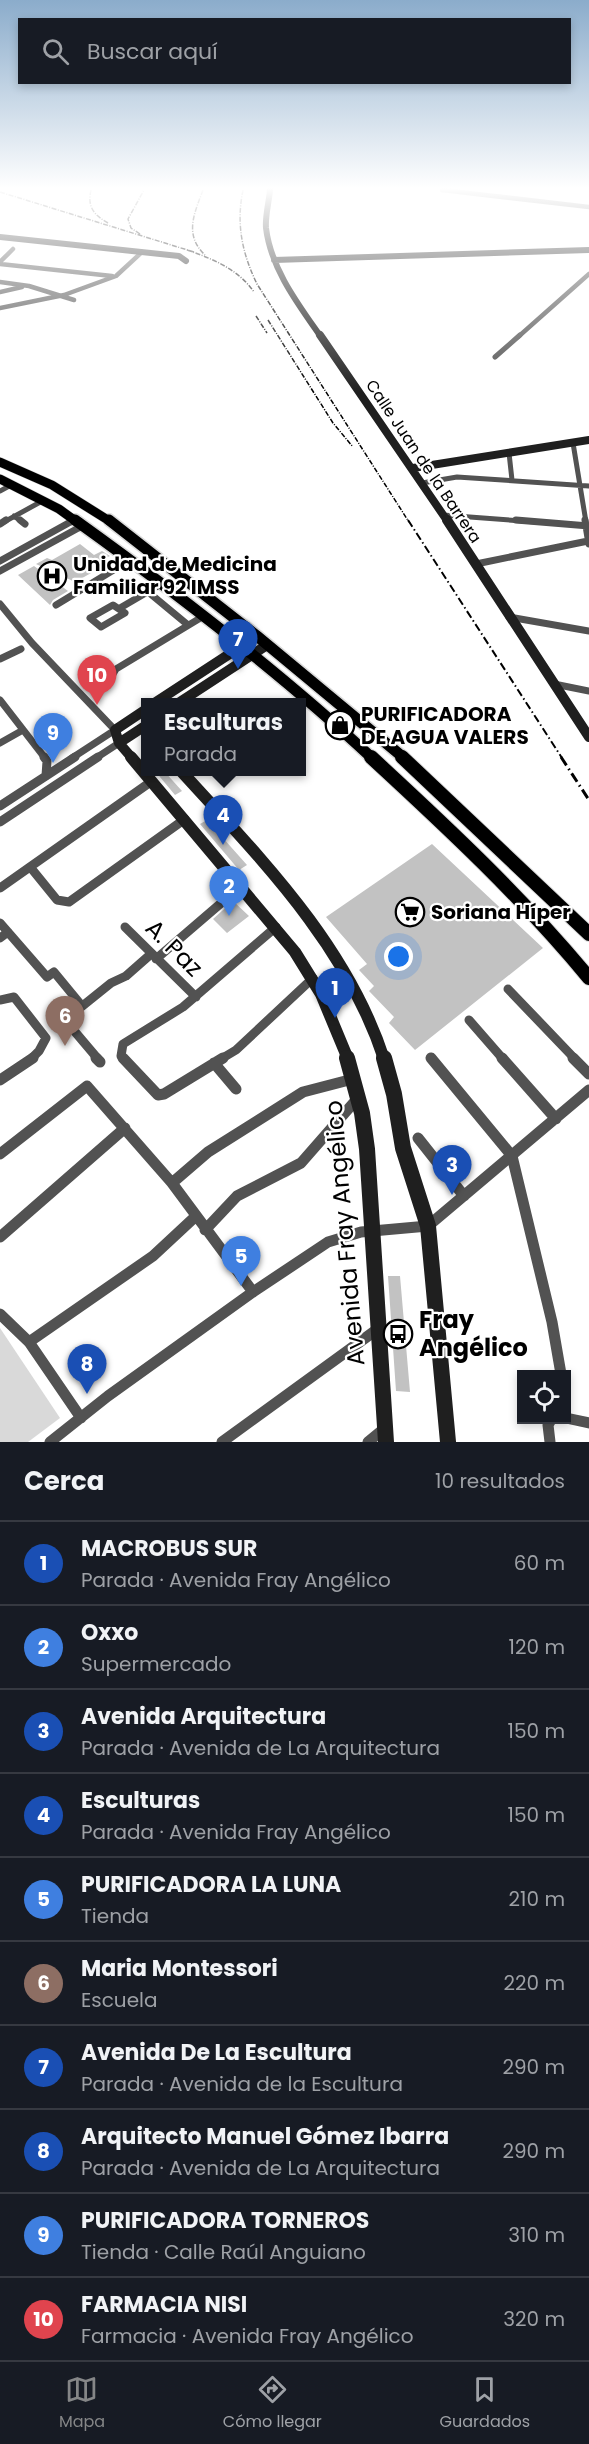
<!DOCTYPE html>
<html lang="es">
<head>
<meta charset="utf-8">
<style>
  :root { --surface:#171b24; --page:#20242c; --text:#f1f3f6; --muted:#9ea1a6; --line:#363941; --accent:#858687 }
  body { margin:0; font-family:Poppins,sans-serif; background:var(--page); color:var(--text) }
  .controls { position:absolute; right:18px; bottom:18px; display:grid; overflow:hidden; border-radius:0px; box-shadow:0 3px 9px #0003 }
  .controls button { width:54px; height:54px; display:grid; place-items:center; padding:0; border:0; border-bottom:2px solid var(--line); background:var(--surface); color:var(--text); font:30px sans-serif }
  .you { position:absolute; left:399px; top:957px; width:21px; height:21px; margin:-15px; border:4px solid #fff; border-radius:50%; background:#1a73e8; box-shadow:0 0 0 9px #1a73e833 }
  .badge { display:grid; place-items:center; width:39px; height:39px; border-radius:50%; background:var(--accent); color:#fff; font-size:20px; font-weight:700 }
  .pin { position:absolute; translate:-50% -50px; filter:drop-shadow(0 2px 3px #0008) }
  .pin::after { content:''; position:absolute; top:32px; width:21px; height:18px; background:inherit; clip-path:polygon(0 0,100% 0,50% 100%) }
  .popup { position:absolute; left:141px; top:698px; width:165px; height:78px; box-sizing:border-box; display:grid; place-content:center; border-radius:0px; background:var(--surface); filter:drop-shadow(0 2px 4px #0005); font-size:20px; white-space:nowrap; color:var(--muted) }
  .popup b { font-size:22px; color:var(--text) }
  .popup::after { content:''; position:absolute; left:50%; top:100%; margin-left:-12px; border:12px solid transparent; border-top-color:var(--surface) }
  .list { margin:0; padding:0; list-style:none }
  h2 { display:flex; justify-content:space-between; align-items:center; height:78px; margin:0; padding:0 24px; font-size:26px }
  h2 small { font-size:20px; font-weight:400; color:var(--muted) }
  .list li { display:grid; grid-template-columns:39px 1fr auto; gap:18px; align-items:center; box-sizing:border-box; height:84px; padding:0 24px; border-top:2px solid var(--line) }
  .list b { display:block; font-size:22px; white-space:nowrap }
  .list p { margin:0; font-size:20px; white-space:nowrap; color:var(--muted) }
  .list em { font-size:20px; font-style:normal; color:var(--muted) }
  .icon { flex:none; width:33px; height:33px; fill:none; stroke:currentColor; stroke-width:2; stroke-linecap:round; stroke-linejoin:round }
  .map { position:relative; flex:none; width:589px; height:1442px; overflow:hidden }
  .search { position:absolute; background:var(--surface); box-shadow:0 3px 9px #0003; left:18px; right:18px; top:18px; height:66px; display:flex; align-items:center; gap:15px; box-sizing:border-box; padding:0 21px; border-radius:0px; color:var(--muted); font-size:22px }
  .sheet { height:918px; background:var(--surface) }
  nav { display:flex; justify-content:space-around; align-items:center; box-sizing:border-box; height:84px; border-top:2px solid var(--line); background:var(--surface); font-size:16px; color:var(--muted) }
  nav a { display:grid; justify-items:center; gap:3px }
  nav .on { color:var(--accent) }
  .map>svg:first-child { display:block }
</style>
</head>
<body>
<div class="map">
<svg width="589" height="1442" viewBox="0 0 589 1442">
  <rect width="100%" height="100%" fill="#fff"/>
  <path fill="#d9d9d9" d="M0,1328L60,1418L28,1442H0Z"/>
  <path fill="#c2c2c2" d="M80,544L94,555L102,551L110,556L101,560L104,563L92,570L93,572L75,582L36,564L47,558L52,560Z
    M34,566L68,591L53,600L50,605L18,575Z
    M155,771H164L182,791L175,795Z
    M207,820L247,865L239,870L200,824Z
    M432,844L543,948L415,1050L389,1023L394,1017L369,991L374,986L359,970L367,964L326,917Z
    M233,901L249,916L227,933L213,919Z
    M388,1276H400L410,1392L396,1391Z"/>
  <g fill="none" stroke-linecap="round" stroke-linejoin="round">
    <g stroke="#dbdbdb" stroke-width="10">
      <path id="primary-far2" d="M0,462L52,485L111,522
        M0,479L59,509L77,522"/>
    </g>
    <g stroke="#dbdbdb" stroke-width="14">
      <path id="primary-far1" d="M75,520C178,594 280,672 372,758
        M109,520L257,636L404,758"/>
    </g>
    <g stroke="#dbdbdb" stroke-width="16">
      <path id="primary" d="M371,757C447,827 523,898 589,978
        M402,757L589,934"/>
    </g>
    <path stroke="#525252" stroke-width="4.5" d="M442,190L589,207
      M0,262L13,249
      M0,264L112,276
      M0,282L29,286L74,300
      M0,292L22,287
      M0,308L64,295L116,276L142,252
      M518,337L589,274"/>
    <path stroke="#525252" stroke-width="5" d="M495,357L520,335
      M573,443L586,522
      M509,453L512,480
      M422,483L457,477L589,486
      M0,491L11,485
      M443,515L536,522
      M14,516L22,522
      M4,522L44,500
      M71,522L75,520"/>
    <path stroke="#525252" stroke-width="7" d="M20,520L25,524
      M516,520L589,526
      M585,520L589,544
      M0,524L6,520
      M0,561L74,520
      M476,564L588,541
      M0,571L82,526
      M147,591L188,625
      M0,604L32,643L115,730L72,758
      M56,605L130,560
      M113,605L125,613L101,627L90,618Z
      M120,608L161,584
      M509,617L589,631
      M0,659L21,649
      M109,681L116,669L202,617
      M554,684L589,691
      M0,700L45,758
      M0,743L23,730
      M96,758L119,743"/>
    <path stroke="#525252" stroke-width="9" d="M44,757L47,761L46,776
      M0,806L75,757
      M0,822L98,757
      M31,868L57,900L69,902L185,819
      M0,888L152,781
      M0,923L47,977L54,972L82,1006
      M125,927L196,997
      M0,938L8,932
      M156,959L241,886
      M508,989L575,1059
      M0,1000L14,997L46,1038L39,1051L31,1059
      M469,1020L503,1059
      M98,1059L65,1020L111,983L126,976L151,954
      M124,1059L121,1056L123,1044L183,1007L276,927
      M221,1059L236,1050L313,978"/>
    <path stroke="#525252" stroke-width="11" d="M96,1058L100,1062
      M123,1058L158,1095L164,1094L223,1058
      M431,1058L512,1156L552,1322L561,1374
      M502,1058L556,1119
      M573,1058L589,1074
      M214,1063L236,1089
      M0,1080L33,1058
      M418,1138L464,1196
      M0,1154L87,1086L172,1183L253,1292
      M172,1183L208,1152L303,1092L353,1079
      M205,1230L237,1196L301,1163L357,1099
      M0,1237L125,1128
      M0,1314L29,1342L81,1418
      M29,1342L153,1256L196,1216
      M566,1418L589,1423
      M50,1442L108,1396L253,1292L328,1242L361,1232L428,1226L589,1090
      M222,1442L379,1328
      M368,1442L385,1428
      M550,1442L548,1425L551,1420"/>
    <path stroke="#1f1f1f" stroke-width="6" d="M270,190C269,202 265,216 266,228C271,269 298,304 321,337
      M0,237L179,256L186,261
      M274,260L589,250"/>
    <path stroke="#1f1f1f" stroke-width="8" d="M320,335L448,522
      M413,468L589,440"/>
    <path stroke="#1f1f1f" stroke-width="10" d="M447,520L589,737
      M156,702L257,636
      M180,702L267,645
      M119,743L145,726
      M132,758L119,743L115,730L145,710"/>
    <path stroke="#1f1f1f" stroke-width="12" d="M131,757L295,952L321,994L348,1059
      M182,772C261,859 347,945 384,1059"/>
    <path stroke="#1f1f1f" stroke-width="16" d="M347,1058L362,1113L367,1149L386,1442
      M384,1058L394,1094L403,1148L428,1226L448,1442"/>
    <use href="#primary-far2" stroke="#000" stroke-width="9"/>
    <use href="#primary-far1" stroke="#000" stroke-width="11"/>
    <use href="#primary" stroke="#000" stroke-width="14"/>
    <path stroke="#000" stroke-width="1.5" stroke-dasharray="5 1.5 1 1.5" stroke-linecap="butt" d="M91,190C87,207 94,215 108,223
      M203,190C194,214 184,235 205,255
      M243,190C236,224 242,253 257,284L409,522
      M0,192L194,252
      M140,234L131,228L128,219L144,190
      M187,250C213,259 238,269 254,292
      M256,316L267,333
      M268,320L333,423L353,447"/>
    <path stroke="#000" stroke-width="2" stroke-dasharray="8 3 1.5 3" stroke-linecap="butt" d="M408,520L562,758"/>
    <path stroke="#000" stroke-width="3" stroke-dasharray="10 4 1.5 4" stroke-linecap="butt" d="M561,757L589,800"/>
  </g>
  <linearGradient id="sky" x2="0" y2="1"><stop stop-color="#8baccb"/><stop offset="0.48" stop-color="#fff"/><stop offset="1" stop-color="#fff" stop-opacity="0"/></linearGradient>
  <rect width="589" height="392" fill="url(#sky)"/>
  <defs>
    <g id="hospital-ring" transform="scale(1.5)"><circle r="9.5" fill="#fff" stroke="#000" stroke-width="1.5"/><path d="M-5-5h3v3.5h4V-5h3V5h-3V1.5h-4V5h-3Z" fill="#000"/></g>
    <g id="shop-ring" transform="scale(1.5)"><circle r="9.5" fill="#fff" stroke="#000" stroke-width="1.5"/><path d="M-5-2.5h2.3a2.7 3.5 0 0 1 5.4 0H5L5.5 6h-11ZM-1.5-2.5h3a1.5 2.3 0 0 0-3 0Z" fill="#000"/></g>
    <g id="supermarket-ring" transform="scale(1.5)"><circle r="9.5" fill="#fff" stroke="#000" stroke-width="1.5"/><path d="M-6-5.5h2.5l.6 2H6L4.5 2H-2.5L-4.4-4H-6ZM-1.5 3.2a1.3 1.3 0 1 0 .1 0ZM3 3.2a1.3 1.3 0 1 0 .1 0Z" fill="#000"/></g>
    <g id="bus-ring" transform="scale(1.5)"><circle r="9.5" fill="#fff" stroke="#000" stroke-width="1.5"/><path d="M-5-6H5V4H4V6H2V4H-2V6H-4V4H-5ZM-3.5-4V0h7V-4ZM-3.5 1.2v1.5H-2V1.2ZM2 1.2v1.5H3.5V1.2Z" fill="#000"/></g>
  </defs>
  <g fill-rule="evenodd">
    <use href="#hospital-ring" x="52" y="576"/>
    <use href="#shop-ring" x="340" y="725"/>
    <use href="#supermarket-ring" x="410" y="912"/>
    <use href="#bus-ring" x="398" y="1334"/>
  </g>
  <g text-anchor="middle" stroke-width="4.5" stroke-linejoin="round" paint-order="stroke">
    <g font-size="16" fill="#000" stroke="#fff">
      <text transform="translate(424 461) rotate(56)" y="6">Calle Juan de la Barrera</text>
    </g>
    <g font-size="20" font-weight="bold" fill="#000" stroke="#fff" text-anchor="start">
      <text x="73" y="571">Unidad de Medicina<tspan x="73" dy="23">Familiar 92 IMSS</tspan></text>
      <text x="361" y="721">PURIFICADORA<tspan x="361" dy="23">DE AGUA VALERS</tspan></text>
      <text x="431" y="919">Soriana Híper</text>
    </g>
    <g font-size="24" fill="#000" stroke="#fff">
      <text transform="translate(174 948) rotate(45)" y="8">A. Paz</text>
      <text transform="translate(345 1233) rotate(-95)" y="8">Avenida Fray Angélico</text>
    </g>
    <g font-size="24" font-weight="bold" fill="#000" stroke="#fff" text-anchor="start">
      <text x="419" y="1328">Fray<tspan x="419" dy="28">Angélico</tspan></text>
    </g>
  </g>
</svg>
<div class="controls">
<button><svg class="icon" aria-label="locate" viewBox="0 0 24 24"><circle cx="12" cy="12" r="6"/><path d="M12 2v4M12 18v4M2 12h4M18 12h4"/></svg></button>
</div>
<div class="you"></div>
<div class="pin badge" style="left:335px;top:1018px;background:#1a4fb4">1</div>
<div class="pin badge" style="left:229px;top:916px;background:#3f7fe0">2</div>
<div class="pin badge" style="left:452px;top:1195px;background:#1a4fb4">3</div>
<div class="pin badge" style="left:223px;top:845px;background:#1a4fb4">4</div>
<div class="popup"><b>Esculturas</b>Parada</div>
<div class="pin badge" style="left:241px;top:1286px;background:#3f7fe0">5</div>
<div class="pin badge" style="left:65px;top:1046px;background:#8d6e63">6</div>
<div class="pin badge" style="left:238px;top:669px;background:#1a4fb4">7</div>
<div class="pin badge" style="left:87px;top:1394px;background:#1a4fb4">8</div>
<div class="pin badge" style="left:53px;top:763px;background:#3f7fe0">9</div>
<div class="pin badge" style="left:97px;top:705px;background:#e0444e">10</div>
<div class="search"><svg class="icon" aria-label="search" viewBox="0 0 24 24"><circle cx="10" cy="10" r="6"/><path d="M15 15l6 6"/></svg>Buscar aquí</div>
</div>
<section class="sheet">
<h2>Cerca<small>10 resultados</small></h2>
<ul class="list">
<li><span class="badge" style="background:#1a4fb4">1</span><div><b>MACROBUS SUR</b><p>Parada · Avenida Fray Angélico</p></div><em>60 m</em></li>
<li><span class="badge" style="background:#3f7fe0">2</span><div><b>Oxxo</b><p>Supermercado</p></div><em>120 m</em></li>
<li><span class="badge" style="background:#1a4fb4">3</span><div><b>Avenida Arquitectura</b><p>Parada · Avenida de La Arquitectura</p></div><em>150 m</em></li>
<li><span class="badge" style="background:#1a4fb4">4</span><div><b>Esculturas</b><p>Parada · Avenida Fray Angélico</p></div><em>150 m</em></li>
<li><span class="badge" style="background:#3f7fe0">5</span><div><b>PURIFICADORA LA LUNA</b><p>Tienda</p></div><em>210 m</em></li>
<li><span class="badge" style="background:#8d6e63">6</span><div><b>Maria Montessori</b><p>Escuela</p></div><em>220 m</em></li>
<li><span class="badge" style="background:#1a4fb4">7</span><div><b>Avenida De La Escultura</b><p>Parada · Avenida de la Escultura</p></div><em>290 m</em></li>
<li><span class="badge" style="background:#1a4fb4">8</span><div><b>Arquitecto Manuel Gómez Ibarra</b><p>Parada · Avenida de La Arquitectura</p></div><em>290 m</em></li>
<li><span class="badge" style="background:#3f7fe0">9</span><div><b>PURIFICADORA TORNEROS</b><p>Tienda · Calle Raúl Anguiano</p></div><em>310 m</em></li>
<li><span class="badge" style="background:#e0444e">10</span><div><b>FARMACIA NISI</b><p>Farmacia · Avenida Fray Angélico</p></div><em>320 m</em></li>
</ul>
</section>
<nav>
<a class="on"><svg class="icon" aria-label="map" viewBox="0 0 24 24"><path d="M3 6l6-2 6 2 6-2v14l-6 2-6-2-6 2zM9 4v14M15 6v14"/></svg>Mapa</a>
<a><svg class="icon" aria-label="directions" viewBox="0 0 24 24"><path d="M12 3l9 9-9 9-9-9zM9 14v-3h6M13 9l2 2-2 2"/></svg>Cómo llegar</a>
<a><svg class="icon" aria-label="saved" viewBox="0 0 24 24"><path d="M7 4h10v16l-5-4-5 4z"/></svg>Guardados</a>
</nav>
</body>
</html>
